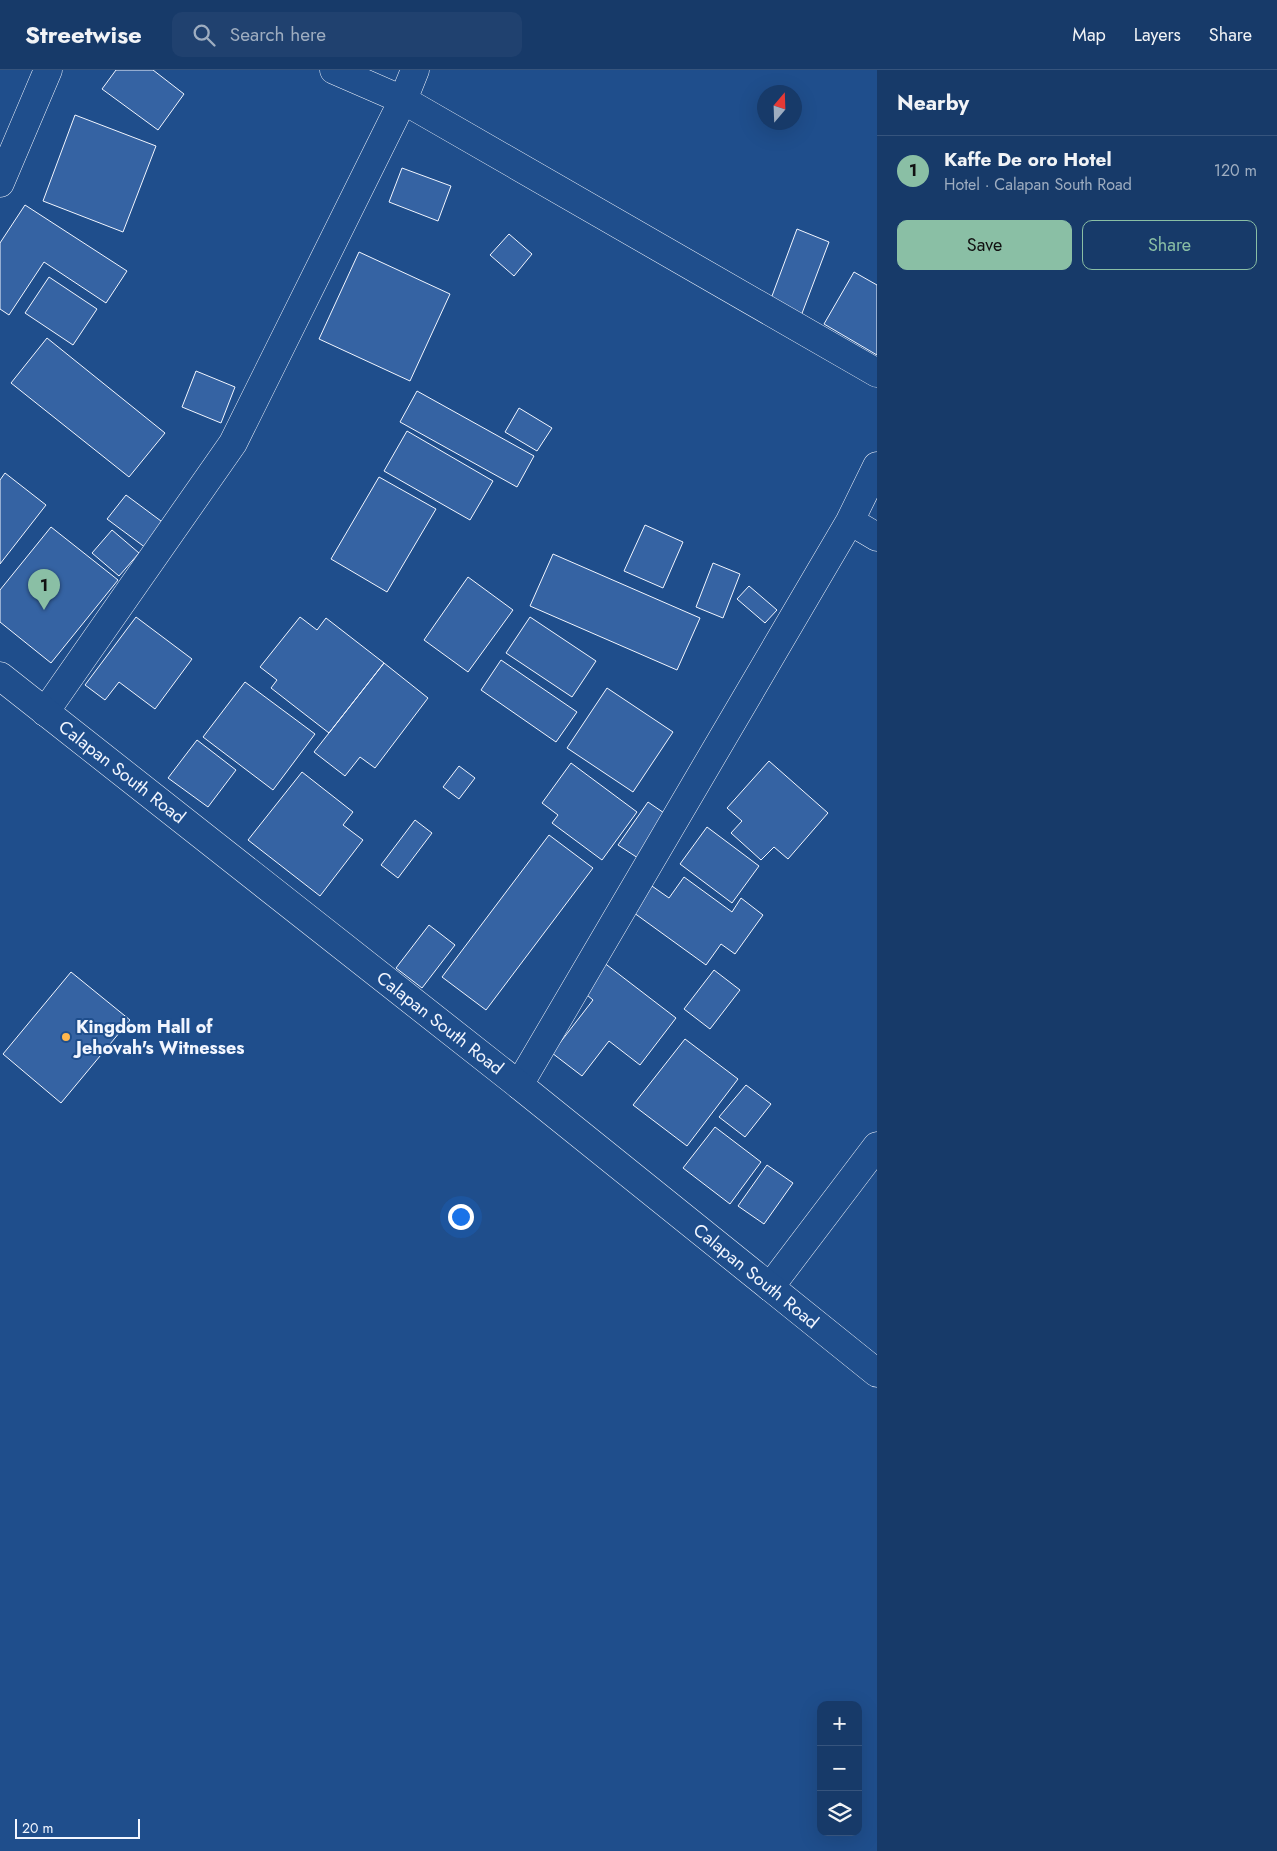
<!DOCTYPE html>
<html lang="en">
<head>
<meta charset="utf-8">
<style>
  :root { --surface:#173a69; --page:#20416f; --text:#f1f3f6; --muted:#9eadc0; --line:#36547d; --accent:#8abfa5 }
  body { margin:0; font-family:Jost,sans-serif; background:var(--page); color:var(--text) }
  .controls { position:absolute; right:15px; bottom:15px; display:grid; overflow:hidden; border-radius:10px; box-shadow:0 5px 20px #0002 }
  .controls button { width:45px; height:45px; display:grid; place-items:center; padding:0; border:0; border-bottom:1px solid var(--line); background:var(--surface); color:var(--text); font:25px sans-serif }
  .compass { position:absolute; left:757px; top:15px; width:45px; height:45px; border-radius:50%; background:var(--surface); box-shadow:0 5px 20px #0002; rotate:19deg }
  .scale { position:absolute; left:15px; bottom:12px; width:125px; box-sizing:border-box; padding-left:5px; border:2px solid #f2f6ff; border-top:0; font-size:14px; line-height:18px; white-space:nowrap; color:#f2f6ff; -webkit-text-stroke:4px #1f4e8c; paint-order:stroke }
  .you { position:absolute; left:460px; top:1146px; width:18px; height:18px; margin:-12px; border:4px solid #fff; border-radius:50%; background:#1a73e8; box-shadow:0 0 0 8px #1a73e833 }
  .badge { display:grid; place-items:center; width:32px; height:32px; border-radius:50%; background:var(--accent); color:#111; font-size:16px; font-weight:700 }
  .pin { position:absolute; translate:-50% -41px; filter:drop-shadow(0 1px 2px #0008) }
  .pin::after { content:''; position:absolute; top:26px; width:18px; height:15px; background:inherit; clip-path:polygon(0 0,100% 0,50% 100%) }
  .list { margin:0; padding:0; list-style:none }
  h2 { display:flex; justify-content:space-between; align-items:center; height:65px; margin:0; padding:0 20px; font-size:21px }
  h2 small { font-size:16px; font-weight:400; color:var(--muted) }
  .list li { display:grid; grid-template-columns:32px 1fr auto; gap:15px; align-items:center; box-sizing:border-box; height:70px; padding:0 20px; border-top:1px solid var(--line) }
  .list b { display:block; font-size:19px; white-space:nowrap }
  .list p { margin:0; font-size:16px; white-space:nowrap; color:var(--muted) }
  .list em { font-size:16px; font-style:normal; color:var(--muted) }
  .actions { display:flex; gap:10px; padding:15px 20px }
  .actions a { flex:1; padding:11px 0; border:1px solid var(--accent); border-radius:10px; text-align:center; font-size:18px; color:var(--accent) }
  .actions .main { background:var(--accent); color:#111 }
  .icon { flex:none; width:28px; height:28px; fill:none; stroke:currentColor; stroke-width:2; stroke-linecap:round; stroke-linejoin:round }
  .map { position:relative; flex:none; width:877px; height:1781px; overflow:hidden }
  header { display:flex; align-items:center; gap:30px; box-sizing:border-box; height:70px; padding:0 25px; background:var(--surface); border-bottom:1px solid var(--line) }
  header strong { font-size:24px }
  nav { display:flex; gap:28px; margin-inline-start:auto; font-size:18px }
  .search { width:350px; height:45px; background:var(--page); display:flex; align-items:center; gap:12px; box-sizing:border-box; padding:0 18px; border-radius:10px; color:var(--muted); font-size:19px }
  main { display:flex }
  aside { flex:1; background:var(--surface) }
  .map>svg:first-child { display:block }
</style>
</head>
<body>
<header>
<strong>Streetwise</strong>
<div class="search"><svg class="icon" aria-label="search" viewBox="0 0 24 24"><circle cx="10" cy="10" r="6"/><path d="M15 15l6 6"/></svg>Search here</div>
<nav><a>Map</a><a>Layers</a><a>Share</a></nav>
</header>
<main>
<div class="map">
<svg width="877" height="1781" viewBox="0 0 877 1781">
  <rect width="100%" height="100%" fill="#1f4e8c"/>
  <path fill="#3563a3" stroke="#f2f6ff" d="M116,0H153L184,24L158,60L102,19Z
    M75,45L156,76L123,162L43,131Z
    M402,98L451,116L438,151L389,132Z
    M25,135L127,201L106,233L44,192L9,245L0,239V173Z
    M797,159L829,172L801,246L769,234Z
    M509,164L532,184L514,206L490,185Z
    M359,182L450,224L410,311L319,269Z
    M854,202L877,215V285L824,254Z
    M49,207L97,239L73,275L25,243Z
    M47,268L165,363L129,407L11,313Z
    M196,301L235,317L221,353L182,337Z
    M417,321L534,386L517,417L400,352Z
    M519,338L552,358L537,381L505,362Z
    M407,361L493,411L470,450L384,401Z
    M5,403L46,435L0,494V410Z
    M379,407L436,439L387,522L331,489Z
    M126,425L165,454L146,478L107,449Z
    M645,455L683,472L663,518L624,501Z
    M51,457L118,510L51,593L0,552V520Z
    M112,460L139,483L119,506L92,483Z
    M553,484L700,548L677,600L530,536Z
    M713,493L740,504L723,548L696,537Z
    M468,507L513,540L468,602L424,570Z
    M749,516L777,540L765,553L737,529Z
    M136,547L192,589L155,639L119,612L105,630L85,615Z
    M300,547L317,560L326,548L384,593L329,663L271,618L277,610L260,597Z
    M530,547L596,591L572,627L506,583Z
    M501,590L577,642L556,672L481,620Z
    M384,593L428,628L375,698L360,687L345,706L314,682Z
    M245,612L315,664L273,720L203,667Z
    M607,618L673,662L633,722L567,678Z
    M197,670L236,700L208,737L168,708Z
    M769,691L828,743L788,789L774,777L761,790L731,763L742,751L727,738Z
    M571,693L637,742L602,790L552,753L558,745L542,733Z
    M459,696L475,708L459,729L443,717Z
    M302,702L353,742L343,755L363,770L320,826L248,770Z
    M648,732L667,745L638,788L618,775Z
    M415,750L432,763L398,808L381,795Z
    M707,757L759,796L732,833L680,794Z
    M549,765L593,798L486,940L442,907Z
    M684,807L732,842L741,828L763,845L735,884L721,874L706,895L630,840L649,814L669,828Z
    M429,855L455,875L422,918L396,898Z
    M603,892L676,948L640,995L609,971L582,1006L552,983L593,930L581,920Z
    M714,900L740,920L710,959L684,939Z
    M71,902L130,950L61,1033L3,984Z
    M685,969L738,1009L687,1076L633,1035Z
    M746,1015L771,1034L745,1067L719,1047Z
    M715,1057L761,1092L730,1134L683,1098Z
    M767,1095L793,1113L764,1154L738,1136Z"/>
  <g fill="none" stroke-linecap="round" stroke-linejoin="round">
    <g stroke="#f2f6ff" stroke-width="29">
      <path id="minor" d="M334,0L403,30L877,303
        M0,113L48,0
        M850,451L877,467
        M45,642L233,373L403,30L415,0
        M519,1015L850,451L877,396
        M770,1217L877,1076"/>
    </g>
    <g stroke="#f2f6ff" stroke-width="29">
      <path id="trunk" d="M0,606L519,1015L877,1303"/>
    </g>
    <use href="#minor" stroke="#1f4e8c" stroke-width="28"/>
    <use href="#trunk" stroke="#1f4e8c" stroke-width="28"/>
  </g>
  <circle fill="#ffb74d" stroke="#1f4e8c" stroke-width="2" cx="66" cy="967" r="5"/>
  <g text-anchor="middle" stroke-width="4" stroke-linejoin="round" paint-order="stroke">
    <g font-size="18" fill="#f2f6ff" stroke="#1f4e8c">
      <text transform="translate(122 702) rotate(38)" y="6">Calapan South Road</text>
      <text transform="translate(440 953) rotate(38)" y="6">Calapan South Road</text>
      <text transform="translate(756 1206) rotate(39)" y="6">Calapan South Road</text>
    </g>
    <g font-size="18" font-weight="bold" fill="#f2f6ff" stroke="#1f4e8c" text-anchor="start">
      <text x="76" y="963">Kingdom Hall of<tspan x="76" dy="21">Jehovah's Witnesses</tspan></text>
    </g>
  </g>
</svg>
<div class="controls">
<button>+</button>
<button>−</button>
<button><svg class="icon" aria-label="layers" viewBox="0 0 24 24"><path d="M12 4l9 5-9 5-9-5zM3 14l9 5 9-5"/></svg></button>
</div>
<svg class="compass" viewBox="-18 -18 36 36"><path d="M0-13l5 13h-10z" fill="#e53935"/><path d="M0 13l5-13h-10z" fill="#9eadc0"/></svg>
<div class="scale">20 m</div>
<div class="you"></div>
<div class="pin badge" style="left:44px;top:540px">1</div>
</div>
<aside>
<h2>Nearby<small></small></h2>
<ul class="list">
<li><span class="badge">1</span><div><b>Kaffe De oro Hotel</b><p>Hotel · Calapan South Road</p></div><em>120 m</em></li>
</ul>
<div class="actions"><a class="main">Save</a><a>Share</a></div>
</aside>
</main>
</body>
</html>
